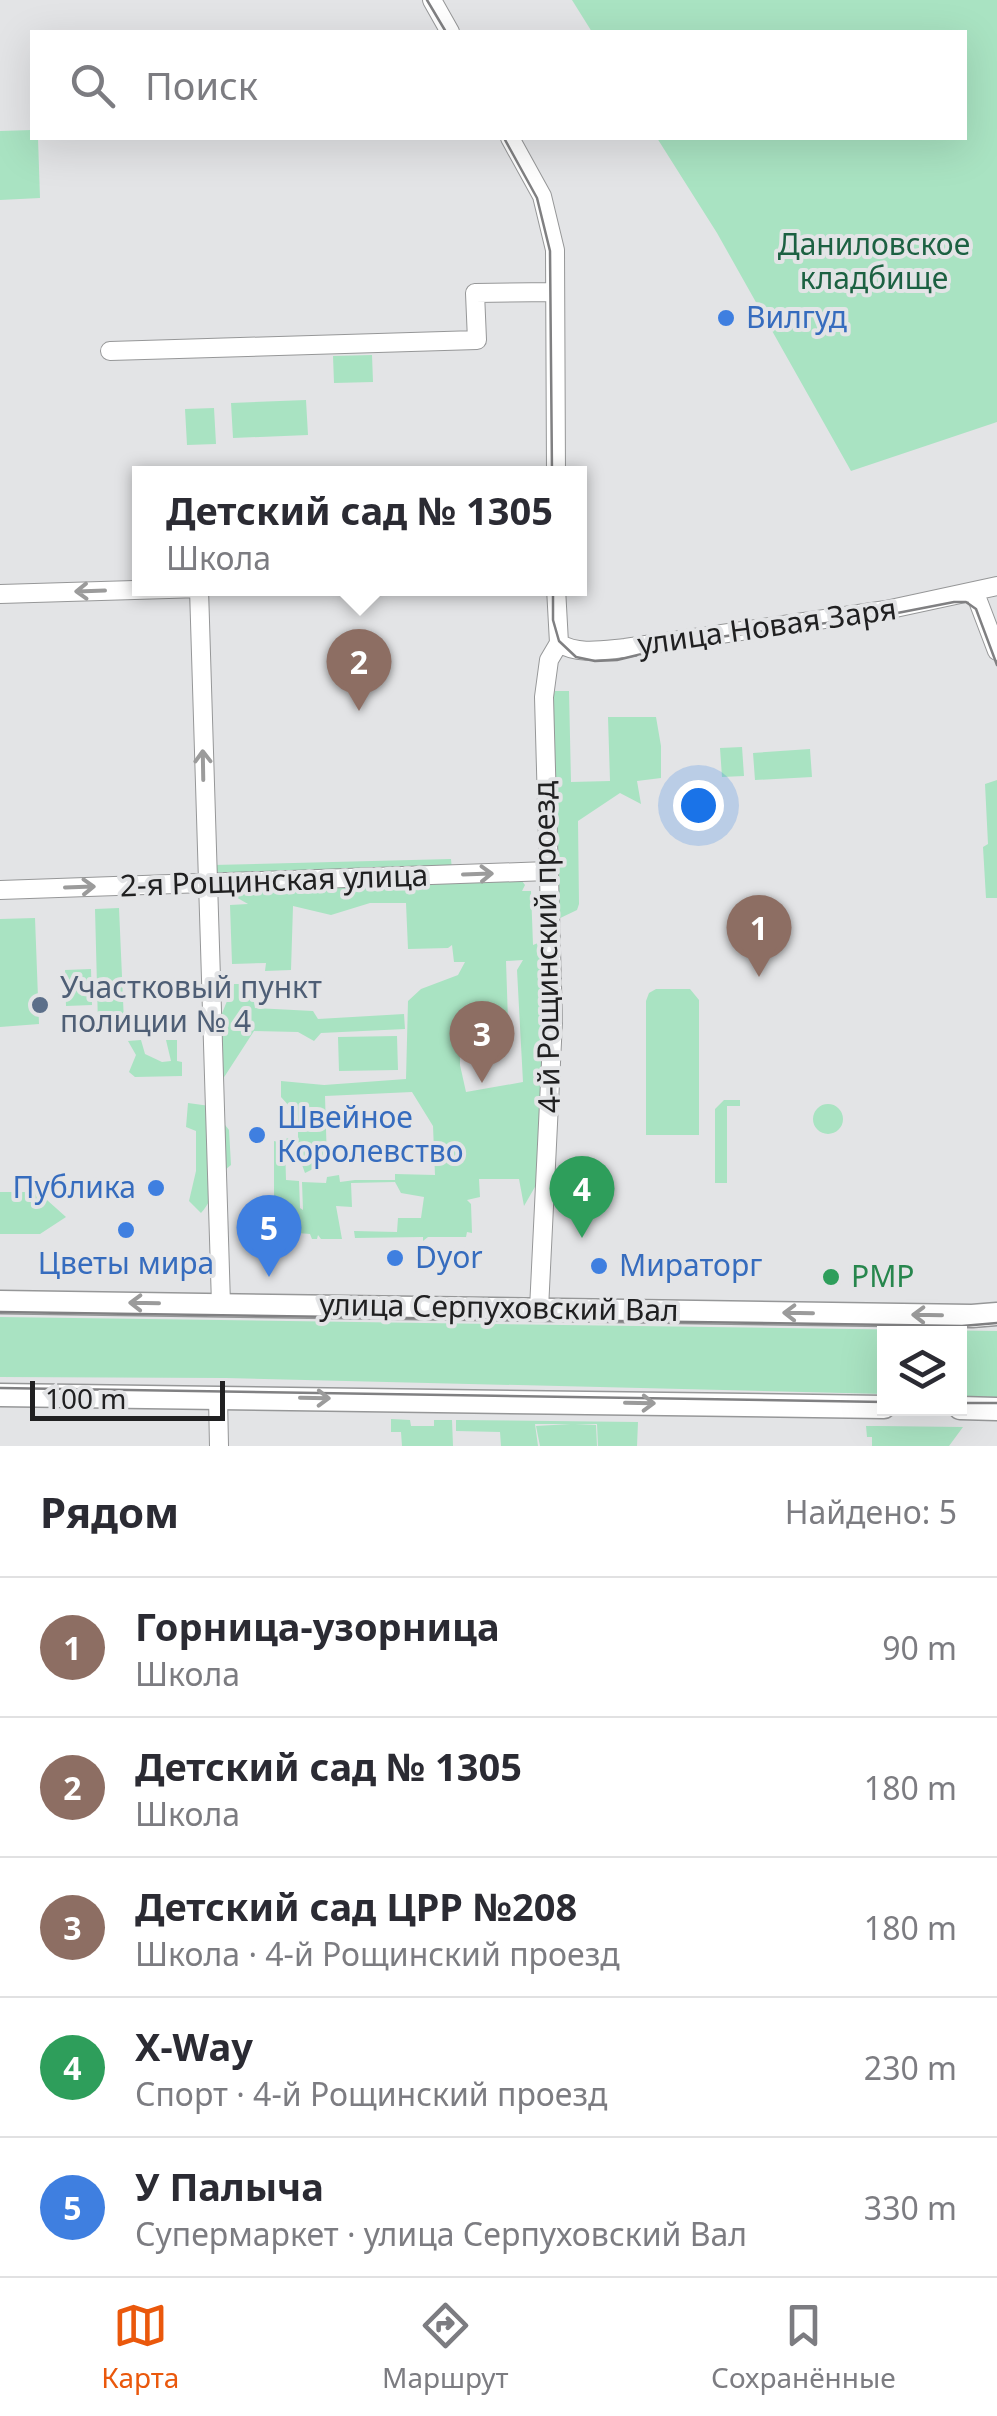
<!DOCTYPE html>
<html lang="ru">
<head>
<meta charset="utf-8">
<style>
  :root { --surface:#fff; --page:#f2f2f3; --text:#2b2b33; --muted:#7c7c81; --line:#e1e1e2; --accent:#ea580c }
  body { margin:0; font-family:"Noto Sans",sans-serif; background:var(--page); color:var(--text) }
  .controls { position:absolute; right:30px; bottom:30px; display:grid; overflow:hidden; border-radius:0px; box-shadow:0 10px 40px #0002 }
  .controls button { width:90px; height:90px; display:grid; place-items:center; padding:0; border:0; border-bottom:2px solid var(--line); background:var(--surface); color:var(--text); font:50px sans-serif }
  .scale { position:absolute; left:30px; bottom:25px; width:195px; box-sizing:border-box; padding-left:10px; border:5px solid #202021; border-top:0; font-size:28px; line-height:35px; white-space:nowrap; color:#202021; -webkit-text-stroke:8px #e3e4e6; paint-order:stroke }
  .you { position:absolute; left:698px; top:805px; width:35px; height:35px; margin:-25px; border:8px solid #fff; border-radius:50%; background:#1a73e8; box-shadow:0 0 0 15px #1a73e833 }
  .badge { display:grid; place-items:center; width:65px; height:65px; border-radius:50%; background:var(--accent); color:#fff; font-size:32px; font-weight:700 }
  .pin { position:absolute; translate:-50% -82px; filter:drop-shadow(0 2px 5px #0008) }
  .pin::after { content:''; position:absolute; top:52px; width:35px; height:30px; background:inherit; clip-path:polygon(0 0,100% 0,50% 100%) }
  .popup { position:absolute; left:132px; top:466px; width:455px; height:130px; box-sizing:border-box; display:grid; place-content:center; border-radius:0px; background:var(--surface); filter:drop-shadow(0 2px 8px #0005); font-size:32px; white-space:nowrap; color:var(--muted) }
  .popup b { font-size:38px; color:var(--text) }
  .popup::after { content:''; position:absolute; left:50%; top:100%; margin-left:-20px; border:20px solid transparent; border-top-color:var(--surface) }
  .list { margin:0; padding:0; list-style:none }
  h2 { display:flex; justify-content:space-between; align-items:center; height:130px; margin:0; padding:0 40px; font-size:42px }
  h2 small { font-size:32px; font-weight:400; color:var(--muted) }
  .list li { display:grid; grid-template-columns:65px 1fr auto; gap:30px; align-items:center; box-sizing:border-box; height:140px; padding:0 40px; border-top:2px solid var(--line) }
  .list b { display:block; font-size:38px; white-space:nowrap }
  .list p { margin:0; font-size:32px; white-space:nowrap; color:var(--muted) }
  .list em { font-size:32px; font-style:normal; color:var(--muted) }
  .icon { flex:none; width:55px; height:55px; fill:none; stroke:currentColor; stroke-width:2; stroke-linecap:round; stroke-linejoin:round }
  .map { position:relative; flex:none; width:997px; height:1446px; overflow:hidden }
  .search { position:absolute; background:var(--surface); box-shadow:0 10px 40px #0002; left:30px; right:30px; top:30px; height:110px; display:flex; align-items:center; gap:25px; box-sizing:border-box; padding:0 35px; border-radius:0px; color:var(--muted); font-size:38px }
  .sheet { height:830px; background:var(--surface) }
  nav { display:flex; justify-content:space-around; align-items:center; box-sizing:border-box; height:140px; border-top:2px solid var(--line); background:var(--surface); font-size:28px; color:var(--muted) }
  nav a { display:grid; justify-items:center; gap:5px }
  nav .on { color:var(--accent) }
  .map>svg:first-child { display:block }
</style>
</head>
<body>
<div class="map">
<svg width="997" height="1446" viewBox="0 0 997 1446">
  <rect width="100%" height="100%" fill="#e3e4e6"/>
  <path fill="#a9e3c2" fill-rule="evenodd" d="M572,0H997V422L851,471L717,233L657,138H964V32H592Z
    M32,130V138H38L40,198L0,200V131Z
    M372,355L373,382L334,383L333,356Z
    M306,400L308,435L233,438L231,403Z
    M214,408L216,444L187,445L185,409Z
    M555,691H569L571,782L610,781L608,717H656L661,746V778L637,781L641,804L620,793L578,821L579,904L577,910L554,921L551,704Z
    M742,747L744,776L722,777L720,748Z
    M810,749L812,777L755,780L753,753Z
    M997,780V898H986L983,847L988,844L985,784Z
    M451,859L452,870L218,879L213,865Z
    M519,877L525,885L522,891H531L533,945L543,941L546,1019L543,1173L524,1206L519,1179H479L480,1197L467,1200L471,1204L472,1233L467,1232L466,1237H428L423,1241V1237L355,1238L354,1231L397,1232L398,1218H421L424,1197L401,1193L395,1182L351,1183L352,1207L336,1206L342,1239H321L318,1235L317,1239H312L310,1234L274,1231V1141L278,1142L279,1139L293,1138V1143L285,1144L286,1180L299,1181L300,1208L303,1210L302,1182L326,1183L327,1177L339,1175L340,1182L355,1180H395V1174L435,1175L433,1126L412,1092L325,1096L327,1162L305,1173L298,1154V1116L281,1097V1081L324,1085L406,1079L408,1001L421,989L458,975L465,962H454L452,945L448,948L408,949L406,903H370L331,915L293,906L291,970L265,971L266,963L232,964L230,905L248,904L234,896L233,888ZM523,960L517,970L523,1082L466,1092L460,1065V1029L508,1021L506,961Z
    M119,908L124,1022L98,1024L95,909Z
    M35,918L39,1024L0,1027V919Z
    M91,969L92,1005L66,1006L65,970Z
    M234,984H251L255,1008L313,1011L318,1019L404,1014L405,1029L321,1033L314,1041L298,1032L254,1031L219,1085L216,1028Z
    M656,989H690L699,1000V1135H646V1001L649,993Z
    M397,1036L398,1070L339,1071L338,1037Z
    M141,1040L145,1054L162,1062L171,1061L166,1040H177V1061L182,1062V1076L135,1077L129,1072L136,1055L128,1041Z
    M724,1100H740V1106H727V1183H715V1109Z
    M188,1103L210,1106L229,1130L231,1165C215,1176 216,1197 201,1213L189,1201L196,1171V1131L186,1127Z
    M813 1119a15 15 0 1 1 30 0a15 15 0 1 1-30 0Z
    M0,1192H38L66,1217L40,1234H0Z
    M0,1317L997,1331V1397L960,1396V1334H884V1394L226,1378L0,1377Z
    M391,1419L410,1420L411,1426H434V1420H452L453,1446H402L401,1432H391Z
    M456,1420L638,1422L637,1446H598L597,1424H575L596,1425L597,1446H540L536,1426L571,1424H535L538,1446H501L500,1432L456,1431Z
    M866,1426H878L963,1427L949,1446H872V1437H867Z"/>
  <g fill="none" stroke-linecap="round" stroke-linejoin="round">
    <g stroke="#969798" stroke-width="20">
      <path id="minor" d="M432,0L450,32
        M510,138L542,196L555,250L556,473
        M110,351L477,340L475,293L555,292
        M199,589L221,1304
        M975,593L997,651
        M0,594L202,588
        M559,643C577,655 603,650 625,648L886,610L997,586
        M0,890L548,871
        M539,1309L553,1021L544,697L549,660L559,643L556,588
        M218,1397L219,1446"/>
    </g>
    <g stroke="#969798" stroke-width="25">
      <path id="major" d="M0,1302L972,1316L997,1314
        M0,1395L884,1407
        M960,1408L997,1409"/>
    </g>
    <use href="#minor" stroke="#fff" stroke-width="18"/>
    <use href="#major" stroke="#fff" stroke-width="22"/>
    <path stroke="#808082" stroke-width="2.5" d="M427,0L446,32
      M504,138L537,198L550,251L552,473
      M553,588V620L559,641L576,657L595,661L617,660L704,639L887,615L954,602H966L976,609L997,665
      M0,1312L962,1326L997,1323
      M0,1388L884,1402
      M960,1403H997"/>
  </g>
  <defs><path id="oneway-shaft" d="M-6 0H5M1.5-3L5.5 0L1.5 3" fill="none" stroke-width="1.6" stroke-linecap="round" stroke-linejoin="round" transform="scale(2.5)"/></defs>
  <g stroke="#9b9b9b">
    <use href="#oneway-shaft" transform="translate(90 591) rotate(178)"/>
    <use href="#oneway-shaft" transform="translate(203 765) rotate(-91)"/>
    <use href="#oneway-shaft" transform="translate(478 874) rotate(-2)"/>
    <use href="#oneway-shaft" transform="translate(80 887) rotate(-2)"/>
    <use href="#oneway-shaft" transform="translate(144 1303) rotate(-179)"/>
    <use href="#oneway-shaft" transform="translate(798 1313) rotate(-179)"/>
    <use href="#oneway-shaft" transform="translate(927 1315) rotate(-179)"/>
    <use href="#oneway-shaft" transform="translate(315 1398) rotate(1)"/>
    <use href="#oneway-shaft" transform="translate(640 1403) rotate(1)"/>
  </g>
  <g fill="#3f7fe0" stroke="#e3e4e6" stroke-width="4">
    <circle cx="726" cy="318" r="10"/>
    <circle cx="257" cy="1135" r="10"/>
    <circle cx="156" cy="1188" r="10"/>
    <circle cx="126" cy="1230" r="10"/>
    <circle cx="395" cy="1258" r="10"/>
    <circle cx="599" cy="1266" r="10"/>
  </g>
  <circle fill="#5c6f8a" stroke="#e3e4e6" stroke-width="4" cx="40" cy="1005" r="10"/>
  <circle fill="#2e9e5b" stroke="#e3e4e6" stroke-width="4" cx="831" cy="1277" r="10"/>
  <g text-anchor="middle" stroke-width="8" stroke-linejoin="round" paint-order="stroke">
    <g font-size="30" fill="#1c6142" stroke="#e3e4e6">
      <text x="874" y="255">Даниловское<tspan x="874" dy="34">кладбище</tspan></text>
    </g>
    <g font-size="30" fill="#366cbe" stroke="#e3e4e6" text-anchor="start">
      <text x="746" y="328">Вилгуд</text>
      <text x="277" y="1128">Швейное<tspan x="277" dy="34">Королевство</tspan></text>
      <text x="136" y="1198" text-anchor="end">Публика</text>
      <text x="415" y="1268">Dyor</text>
      <text x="126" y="1274" text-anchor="middle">Цветы мира</text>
      <text x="619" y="1276">Мираторг</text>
    </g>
    <g font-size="30" fill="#202021" stroke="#e3e4e6">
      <text transform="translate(767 627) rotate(-8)" y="10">улица Новая Заря</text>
      <text transform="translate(274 881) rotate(-2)" y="10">2-я Рощинская улица</text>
      <text transform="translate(547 947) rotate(-91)" y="10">4-й Рощинский проезд</text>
      <text transform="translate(499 1308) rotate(1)" y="10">улица Серпуховский Вал</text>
    </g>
    <g font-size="30" fill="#4e5e75" stroke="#e3e4e6" text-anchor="start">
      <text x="60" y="998">Участковый пункт<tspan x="60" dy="34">полиции № 4</tspan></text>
    </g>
    <g font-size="30" fill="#27864d" stroke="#e3e4e6" text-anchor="start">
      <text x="851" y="1287">PMP</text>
    </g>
  </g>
</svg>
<div class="controls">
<button><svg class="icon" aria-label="layers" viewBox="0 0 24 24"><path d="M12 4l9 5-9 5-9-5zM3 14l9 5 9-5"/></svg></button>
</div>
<div class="scale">100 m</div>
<div class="you"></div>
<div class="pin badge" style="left:759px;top:977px;background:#8d6e63">1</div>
<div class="pin badge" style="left:359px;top:711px;background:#8d6e63">2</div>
<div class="popup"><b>Детский сад № 1305</b>Школа</div>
<div class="pin badge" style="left:482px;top:1083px;background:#8d6e63">3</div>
<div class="pin badge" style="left:582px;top:1238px;background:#2e9e5b">4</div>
<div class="pin badge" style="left:269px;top:1277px;background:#3f7fe0">5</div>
<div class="search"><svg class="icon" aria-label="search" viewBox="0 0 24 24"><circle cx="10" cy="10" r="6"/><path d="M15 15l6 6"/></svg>Поиск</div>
</div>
<section class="sheet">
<h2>Рядом<small>Найдено: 5</small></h2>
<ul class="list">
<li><span class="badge" style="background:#8d6e63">1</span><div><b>Горница-узорница</b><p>Школа</p></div><em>90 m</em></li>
<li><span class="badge" style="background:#8d6e63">2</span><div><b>Детский сад № 1305</b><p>Школа</p></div><em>180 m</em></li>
<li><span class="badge" style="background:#8d6e63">3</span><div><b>Детский сад ЦРР №208</b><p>Школа · 4-й Рощинский проезд</p></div><em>180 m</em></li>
<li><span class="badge" style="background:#2e9e5b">4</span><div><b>X-Way</b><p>Спорт · 4-й Рощинский проезд</p></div><em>230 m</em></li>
<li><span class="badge" style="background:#3f7fe0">5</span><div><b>У Палыча</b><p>Супермаркет · улица Серпуховский Вал</p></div><em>330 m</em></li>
</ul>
</section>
<nav>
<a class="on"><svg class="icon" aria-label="map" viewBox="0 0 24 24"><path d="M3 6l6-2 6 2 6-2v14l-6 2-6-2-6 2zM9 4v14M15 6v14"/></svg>Карта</a>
<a><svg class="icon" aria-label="directions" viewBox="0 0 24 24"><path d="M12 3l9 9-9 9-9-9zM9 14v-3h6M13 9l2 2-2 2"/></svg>Маршрут</a>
<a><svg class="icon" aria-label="saved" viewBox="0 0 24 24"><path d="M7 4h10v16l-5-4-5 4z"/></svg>Сохранённые</a>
</nav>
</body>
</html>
